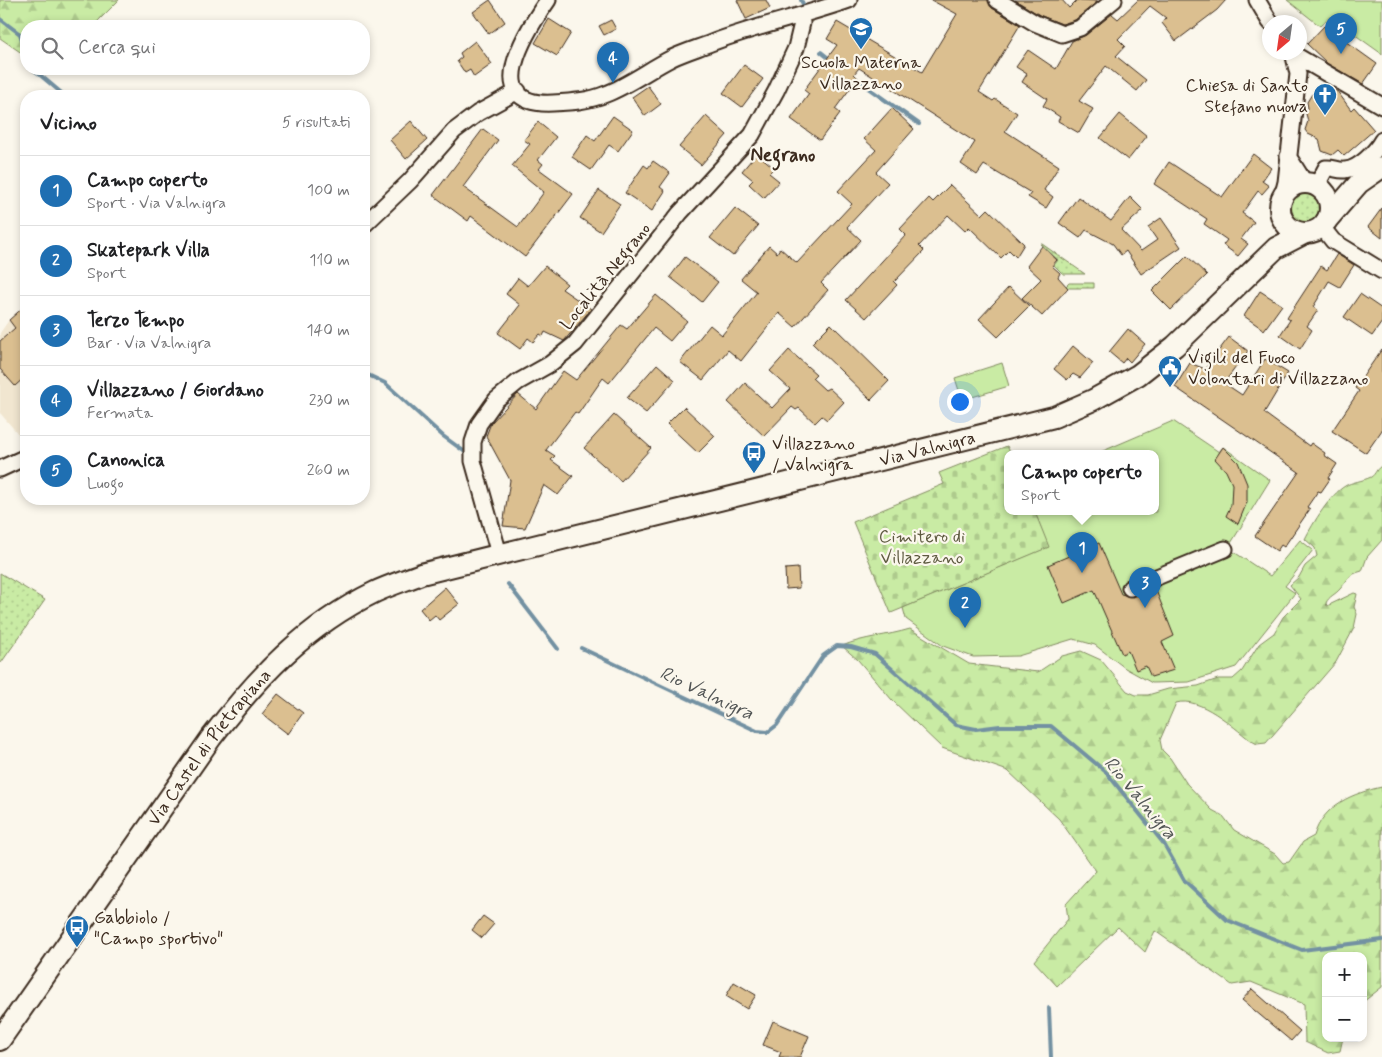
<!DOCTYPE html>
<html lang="it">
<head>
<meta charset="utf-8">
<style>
  :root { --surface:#fff; --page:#f2f2f2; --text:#202124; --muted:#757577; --line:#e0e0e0; --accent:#1f6fb2 }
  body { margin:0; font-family:Mynerve,sans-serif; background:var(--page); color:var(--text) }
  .controls { position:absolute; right:15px; bottom:15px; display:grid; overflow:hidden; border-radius:10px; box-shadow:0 2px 8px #0003 }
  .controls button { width:45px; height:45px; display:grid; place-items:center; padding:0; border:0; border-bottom:1px solid var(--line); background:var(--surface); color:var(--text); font:25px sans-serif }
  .compass { position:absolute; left:1262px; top:15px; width:45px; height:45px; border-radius:50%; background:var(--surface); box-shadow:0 2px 8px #0003; rotate:209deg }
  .you { position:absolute; left:959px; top:401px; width:18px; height:18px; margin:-12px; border:4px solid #fff; border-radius:50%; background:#1a73e8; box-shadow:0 0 0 8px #1a73e833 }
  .badge { display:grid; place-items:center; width:32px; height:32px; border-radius:50%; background:var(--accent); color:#fff; font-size:16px; font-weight:700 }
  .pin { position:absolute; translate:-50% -41px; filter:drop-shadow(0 1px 2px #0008) }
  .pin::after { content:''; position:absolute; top:26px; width:18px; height:15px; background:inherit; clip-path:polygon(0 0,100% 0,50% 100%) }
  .popup { position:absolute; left:1004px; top:450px; width:155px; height:65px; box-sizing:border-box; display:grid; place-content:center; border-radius:10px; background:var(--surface); filter:drop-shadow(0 1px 4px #0005); font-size:16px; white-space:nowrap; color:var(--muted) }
  .popup b { font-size:19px; color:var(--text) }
  .popup::after { content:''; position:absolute; left:50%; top:100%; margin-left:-10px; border:10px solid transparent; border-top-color:var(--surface) }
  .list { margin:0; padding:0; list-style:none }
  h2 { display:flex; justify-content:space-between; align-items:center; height:65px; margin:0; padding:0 20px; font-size:21px }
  h2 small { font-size:16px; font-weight:400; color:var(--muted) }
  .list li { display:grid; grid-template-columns:32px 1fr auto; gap:15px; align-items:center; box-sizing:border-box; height:70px; padding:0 20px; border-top:1px solid var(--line) }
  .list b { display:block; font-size:19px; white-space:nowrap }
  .list p { margin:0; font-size:16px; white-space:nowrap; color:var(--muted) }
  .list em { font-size:16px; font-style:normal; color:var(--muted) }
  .icon { flex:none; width:28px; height:28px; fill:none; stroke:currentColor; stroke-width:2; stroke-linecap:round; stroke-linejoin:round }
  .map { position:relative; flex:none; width:1382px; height:1057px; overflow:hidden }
  .search { position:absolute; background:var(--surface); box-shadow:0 2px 8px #0003; left:20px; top:20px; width:350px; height:55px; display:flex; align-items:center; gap:12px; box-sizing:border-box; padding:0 18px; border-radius:20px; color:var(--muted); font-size:19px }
  .panel { position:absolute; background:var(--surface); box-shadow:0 2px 8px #0003; left:20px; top:90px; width:350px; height:415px; border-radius:20px }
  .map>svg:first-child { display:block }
</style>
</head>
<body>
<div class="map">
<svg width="1382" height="1057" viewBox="0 0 1382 1057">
  <defs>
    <pattern id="grass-dots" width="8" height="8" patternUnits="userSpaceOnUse" patternTransform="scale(1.25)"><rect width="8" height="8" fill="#c9eba4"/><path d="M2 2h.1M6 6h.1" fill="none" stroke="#aeca8d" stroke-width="1.8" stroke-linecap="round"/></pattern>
    <pattern id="forest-firs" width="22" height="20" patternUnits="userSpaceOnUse" patternTransform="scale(1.25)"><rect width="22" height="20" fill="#c9eba4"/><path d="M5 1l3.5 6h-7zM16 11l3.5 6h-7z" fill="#aeca8d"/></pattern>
    <pattern id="cemetery-stones" width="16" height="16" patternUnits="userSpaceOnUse" patternTransform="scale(1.25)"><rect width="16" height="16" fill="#c9eba4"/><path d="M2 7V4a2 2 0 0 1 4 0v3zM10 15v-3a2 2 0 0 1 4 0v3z" fill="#aeca8d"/></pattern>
  </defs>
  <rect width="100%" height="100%" fill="#fbf7ec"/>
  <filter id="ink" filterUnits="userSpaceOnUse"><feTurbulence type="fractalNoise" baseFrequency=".02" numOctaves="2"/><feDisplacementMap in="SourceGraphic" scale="10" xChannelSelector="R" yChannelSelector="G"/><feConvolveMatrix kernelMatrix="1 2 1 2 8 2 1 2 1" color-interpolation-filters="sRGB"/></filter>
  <g filter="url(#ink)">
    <path fill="#f1e6d0" d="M26,305V443L0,413V333L9,320Z"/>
    <path fill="url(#grass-dots)" stroke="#828a61" d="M1289 209a16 16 0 1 1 32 0a16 16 0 1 1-32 0Z
      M1041,244H1042L1085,274H1063L1054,265L1058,260Z
      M1069,283H1094V288H1068L1066,286Z
      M0,573L45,600L1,663H0Z"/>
    <path fill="url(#forest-firs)" stroke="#828a61" d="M0,0H119L93,26H26V56L0,38Z
      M1382,466V540L1367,557L1362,571C1347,575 1349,579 1340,589C1335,595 1329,596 1326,603L1327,606L1354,593L1357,594L1354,607L1357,614L1354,628L1336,662L1266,743L1257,744L1250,740C1232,726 1200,696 1176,703L1160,740L1162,750L1170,758L1187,784L1212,810L1223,816L1234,830L1275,854L1283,863L1289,862L1303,842L1314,836C1323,805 1353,793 1382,787V987L1363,1002V956H1326V1038H1343L1340,1051L1328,1053L1305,1042L1304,1004L1251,982L1232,985L1155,931L1145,952L1118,927L1057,986L1034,961L1068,919L1066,904L1096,871L1059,819L1008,771L942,748L892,700L858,660L842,646C864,637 887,636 910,629L969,664L1038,672L1062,656L1081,651L1101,660L1127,691L1136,695H1148L1168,689L1198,686L1218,679H1233L1242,671L1259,644L1274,633L1283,617L1301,599L1290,585L1299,577L1305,566L1317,556L1315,548L1305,539C1313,523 1330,495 1345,486C1351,482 1363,481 1371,477C1376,474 1376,468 1382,466Z"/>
    <path fill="url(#cemetery-stones)" stroke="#828a61" d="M1007,446L1011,454H1008V512H1035L1050,547L891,613L853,522L944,484L939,473Z"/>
    <path fill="#c9eba4" stroke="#828a61" d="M1287,0H1382V54L1330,17L1320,26Z
      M1002,363L1009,386L962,400L955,378Z
      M1173,421L1219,452L1223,447L1270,480L1228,548L1270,576L1300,540L1313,550L1285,586L1295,593L1236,667L1189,682L1152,683L1125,668L1095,645L1073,639L1018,656L973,657L943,646L906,619L903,608L1049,547L1035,512H1156V454H1096Z"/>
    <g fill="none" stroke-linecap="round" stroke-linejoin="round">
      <path stroke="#7391a2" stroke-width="4" d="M801,0L804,6
        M0,19L20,34L26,51
        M821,52L831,60
        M33,69L65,96
        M854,78L919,124
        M364,373L385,383L443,436L465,452L467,457
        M508,584L558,649
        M581,648L757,731L768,732L777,725L823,656L837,646L851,647L875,654L956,725L976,729L1000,726H1051L1106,772L1164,844L1184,880L1227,920L1302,950L1382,940
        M1049,1008L1051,1057"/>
    </g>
    <path fill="#dbbf90" stroke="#3b2a1e" d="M490,0L505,22L489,34L473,12Z
      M737,0H766L770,8L746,19Z
      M931,0H988L992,8L1020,25L979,92L993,101L995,99L1017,113L1005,131L1059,166L1044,190L1053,197L1046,208L1028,197L1031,193L984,165L977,175L961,164L975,142L859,68L854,74L858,78L835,109L840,113L820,140L791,119L809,94L804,90L837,45L827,39L837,22L922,72L957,14Z
      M1015,0H1062L1069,8L1077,0L1098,1L1075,20L1062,24L1039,15Z
      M1138,0H1226L1217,10L1176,41L1162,23L1166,18L1150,6L1118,39L1125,46L1116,56L1146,80L1137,91L1106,66L1079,101L1093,109L1079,133L1058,121L1060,117L1043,106L1047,99L1022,82L1027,74L1016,67L1028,50L1056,69L1072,41L1086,35L1112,14L1118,19Z
      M549,19L571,33L557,56L535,43Z
      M611,20L616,29L604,35L599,26Z
      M1324,26L1377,64L1363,84L1328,64L1307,44Z
      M475,41L492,64L474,77L470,70L465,73L457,61L462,57L460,53Z
      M744,65L763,79L742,107L723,93Z
      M648,86L661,104L645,116L632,97Z
      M1329,90L1337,91L1351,110L1354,107L1374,130L1344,156L1338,150L1332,155L1322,151L1319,139L1308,134L1305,130L1308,121L1306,114L1308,108L1307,102L1312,94L1321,92L1325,94Z
      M892,108L914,129L876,172L888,183L847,227L861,240L821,283L828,290L795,327L779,313L741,361L728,350L703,380L680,362L710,325L722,335L757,292L741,279L769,246L777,253L780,248L797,263L852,204L838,191L876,150L864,139Z
      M1120,114L1147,136L1128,160L1100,138Z
      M613,116L633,130L618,151L609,145L591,170L572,157L587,135L595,141Z
      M706,116L727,135L701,165L679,147Z
      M411,121L427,140L406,159L390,140Z
      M538,122L556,137L538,160L543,164L539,169L573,194L525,257L471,216L468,221L433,195L483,129L498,140L463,187L518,227L544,192L512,166L530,144L524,140Z
      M757,153L774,168L769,173L779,181L764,198L749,184L753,180L742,171Z
      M1253,154L1271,168L1262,181L1269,186L1262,194L1258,191L1242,213L1254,222L1241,239L1248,244L1238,256L1223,245L1227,240L1204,224L1207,219L1154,184L1169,162L1222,197Z
      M653,161L670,173L660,187L665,191L652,211L625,193L644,165L648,168Z
      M950,185L982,215L988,209L1024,244L1016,257L1009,250L1001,258L969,227L965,231L948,215L919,246L924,251L894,282L897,285L866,318L846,300L906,235L900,229L929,198L933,202Z
      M599,190L620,204L601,232L580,218Z
      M1078,197L1111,221L1130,197L1143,210L1121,230L1141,251L1157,240L1148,227L1161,218L1181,247L1141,274L1126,251L1121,255L1113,244L1086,230L1080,238L1059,223Z
      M735,208L758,226L733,256L710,238Z
      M1382,208V238L1368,227Z
      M1042,246L1057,260L1052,266L1060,273L1058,277L1068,288L1042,316L1022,298L1041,279L1027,266Z
      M1337,254L1354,265L1340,287L1329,281L1313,307L1318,310L1307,326L1312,330L1300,349L1280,335L1290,320L1287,318L1321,266L1327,270Z
      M1187,256L1207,275L1171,310L1152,291Z
      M685,257L718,282L702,302L670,277Z
      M545,266L567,284L562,289L591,309L564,341L545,332L543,336L540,334L533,342L528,338L520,349L498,333L520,305L506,294L518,278L528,286Z
      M1009,287L1029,306L998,337L979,319Z
      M1260,291L1282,305L1264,330L1244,316Z
      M1360,294L1382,309V322L1372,336L1344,317Z
      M656,295L687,321L670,341L654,328L609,383L603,378L578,414L575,412L546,450L555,456L551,460L573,476L558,495L544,485L525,528L503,526L510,480L486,436L491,423L518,394L536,409L563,371L576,380L621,325L627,329Z
      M26,305V376L15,386L0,369V341L15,328L9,320Z
      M831,324L889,381L871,400L812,343Z
      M1128,329L1145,344L1130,362L1126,358L1122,363L1109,352Z
      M1229,337L1248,351L1224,383L1242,395L1265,359L1288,373L1264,413L1309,446L1311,443L1325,453L1324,455L1337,464L1328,478L1330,479L1321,492L1318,491L1307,507L1310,509L1301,522L1284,547L1281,545L1277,551L1255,536L1299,472L1175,387L1190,363L1205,369Z
      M1073,346L1093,363L1080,378L1073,374L1067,380L1054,369Z
      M1382,349V430L1366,453L1332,431L1359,391L1355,388Z
      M789,350L816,374L812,378L825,390L829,388L844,402L827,420L822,416L815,423L799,408L796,410L792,407L764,436L728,402L745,383L772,408L790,389L770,371Z
      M657,364L675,380L646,413L627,398Z
      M684,407L715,436L698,453L667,424Z
      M614,415L651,448L621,481L584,448Z
      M1223,447L1238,462L1247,484V502L1238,524L1226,516L1231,505L1232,484L1226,471L1215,459Z
      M1099,543L1121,594L1133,597L1155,588L1174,636L1162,642L1174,670L1151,677L1146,666L1136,670L1128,651L1122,654L1094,590L1064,603L1048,565Z
      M798,568L799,588L786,589L785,569Z
      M445,587L459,604L439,620L435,615L429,620L420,609Z
      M278,694L303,713L288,734L262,714Z
      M483,916L494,924L482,938L472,930Z
      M734,982L756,995L747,1009L726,996Z
      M1252,989L1300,1031L1291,1041L1242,1000Z
      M773,1021L809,1036L800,1057H779L781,1052L763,1045Z"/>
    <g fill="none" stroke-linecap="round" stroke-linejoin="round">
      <g stroke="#3b2a1e" stroke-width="19">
        <path id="minor" d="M548,0C527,30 478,107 553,103C571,102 589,101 606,94C629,85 650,69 672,58C685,52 698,48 711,43C756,26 803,16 849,0
          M997,0L1035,23L1062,34L1080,28L1114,0
          M1257,0L1270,22
          M1295,55L1382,106
          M1288,156L1305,183
          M1316,187L1326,168C1333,167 1338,171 1345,170C1359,169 1376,151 1382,140
          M1282,198L1286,182L1298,74L1293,52
          M364,225L410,181L454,131L478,113L518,91
          M1322,227L1333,241L1382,271
          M0,469L26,457
          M499,554L473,461V442L479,424L496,400L518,382L550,364L575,344L680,213L752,135L776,91L796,48L802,23L801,17
          M1130,588L1225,549"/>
      </g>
      <g stroke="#3b2a1e" stroke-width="24">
        <g id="major">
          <circle cx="1305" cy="208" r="25"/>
          <path d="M1327,220L1359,183L1382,167"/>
          <path id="s1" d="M0,1040L211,738C257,678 305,626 375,592C390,585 406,580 421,574L1054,417L1093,400L1138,375L1175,346L1276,248L1305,233"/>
        </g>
      </g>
      <use href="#minor" stroke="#fbf7ec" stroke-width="15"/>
      <use href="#major" stroke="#fbf7ec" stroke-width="20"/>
    </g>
  </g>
  <defs>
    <g id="school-pin" transform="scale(1.25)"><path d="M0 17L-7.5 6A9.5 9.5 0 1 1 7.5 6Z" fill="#1f6fb2" stroke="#fbf7ec"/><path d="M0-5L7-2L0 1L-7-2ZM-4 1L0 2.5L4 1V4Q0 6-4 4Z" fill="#fff"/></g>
    <g id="church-pin" transform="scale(1.25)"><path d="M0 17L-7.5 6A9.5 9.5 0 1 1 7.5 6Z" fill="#1f6fb2" stroke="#fbf7ec"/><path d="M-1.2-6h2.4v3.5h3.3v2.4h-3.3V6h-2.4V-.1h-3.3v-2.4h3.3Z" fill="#fff"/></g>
    <g id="civic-pin" transform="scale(1.25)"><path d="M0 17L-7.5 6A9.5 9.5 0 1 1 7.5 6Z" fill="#1f6fb2" stroke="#fbf7ec"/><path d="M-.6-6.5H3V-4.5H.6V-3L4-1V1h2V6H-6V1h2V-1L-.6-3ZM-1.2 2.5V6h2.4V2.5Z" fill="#fff"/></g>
    <g id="bus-pin" transform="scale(1.25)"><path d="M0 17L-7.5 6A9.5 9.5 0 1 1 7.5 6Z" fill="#1f6fb2" stroke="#fbf7ec"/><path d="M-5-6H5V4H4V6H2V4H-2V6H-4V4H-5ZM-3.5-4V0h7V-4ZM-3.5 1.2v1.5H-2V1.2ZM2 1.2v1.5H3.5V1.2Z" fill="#fff"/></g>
  </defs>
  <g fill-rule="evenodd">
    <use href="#school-pin" x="861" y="29"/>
    <use href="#church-pin" x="1325" y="95"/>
    <use href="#civic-pin" x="1170" y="367"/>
    <use href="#bus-pin" x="754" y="453"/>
    <use href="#bus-pin" x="77" y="927"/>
  </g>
  <g text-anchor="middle" stroke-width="4.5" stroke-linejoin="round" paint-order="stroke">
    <g font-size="18" fill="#3b2a1e" stroke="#fbf7ec" text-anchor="start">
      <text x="861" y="68" text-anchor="middle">Scuola Materna<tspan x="861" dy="21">Villazzano</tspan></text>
      <text x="1308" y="91" text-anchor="end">Chiesa di Santo<tspan x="1308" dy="21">Stefano nuova</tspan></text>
      <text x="1188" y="363">Vigili del Fuoco<tspan x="1188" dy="21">Volontari di Villazzano</tspan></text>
      <text x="772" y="449">Villazzano<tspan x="772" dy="21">/ Valnigra</tspan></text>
      <text x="94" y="923">Gabbiolo /<tspan x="94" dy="21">"Campo sportivo"</tspan></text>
    </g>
    <g font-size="18" fill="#3b2a1e" stroke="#fbf7ec">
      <text transform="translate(605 276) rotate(-51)" y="6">Località Negrano</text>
      <text dy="6" stroke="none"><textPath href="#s1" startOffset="1161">Via Valnigra</textPath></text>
      <text dy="6" stroke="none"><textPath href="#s1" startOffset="360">Via Castel di Pietrapiana</textPath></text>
    </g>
    <g font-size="18" fill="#5e5a40" stroke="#fbf7ec">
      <text x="922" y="542">Cimitero di<tspan x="922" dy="21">Villazzano</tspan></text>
    </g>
    <g font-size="19" font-weight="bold" fill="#3b2a1e" stroke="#fbf7ec">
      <text x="783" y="161">Negrano</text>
    </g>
    <g font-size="19" font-style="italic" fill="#525555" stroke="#fbf7ec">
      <text transform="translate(707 692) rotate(25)" y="7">Rio Valnigra</text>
      <text transform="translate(1141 797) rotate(50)" y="7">Rio Valnigra</text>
    </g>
  </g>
</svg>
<div class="controls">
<button>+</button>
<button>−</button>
</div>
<svg class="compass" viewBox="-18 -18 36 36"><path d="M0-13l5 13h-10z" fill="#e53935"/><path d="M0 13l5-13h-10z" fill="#757577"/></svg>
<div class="you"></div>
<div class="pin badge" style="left:1082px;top:573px">1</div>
<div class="popup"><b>Campo coperto</b>Sport</div>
<div class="pin badge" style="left:965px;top:628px">2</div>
<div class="pin badge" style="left:1145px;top:608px">3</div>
<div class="pin badge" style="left:613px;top:83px">4</div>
<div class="pin badge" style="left:1341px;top:54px">5</div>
<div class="search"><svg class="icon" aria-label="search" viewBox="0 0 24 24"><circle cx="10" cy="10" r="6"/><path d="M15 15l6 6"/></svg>Cerca qui</div>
<section class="panel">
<h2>Vicino<small>5 risultati</small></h2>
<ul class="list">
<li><span class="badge">1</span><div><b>Campo coperto</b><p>Sport · Via Valnigra</p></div><em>100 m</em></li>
<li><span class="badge">2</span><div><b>Skatepark Villa</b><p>Sport</p></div><em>110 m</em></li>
<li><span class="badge">3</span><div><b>Terzo Tempo</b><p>Bar · Via Valnigra</p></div><em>140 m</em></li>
<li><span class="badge">4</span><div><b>Villazzano / Giordano</b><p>Fermata</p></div><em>230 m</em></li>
<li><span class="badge">5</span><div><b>Canonica</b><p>Luogo</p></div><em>260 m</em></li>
</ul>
</section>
</div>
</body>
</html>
